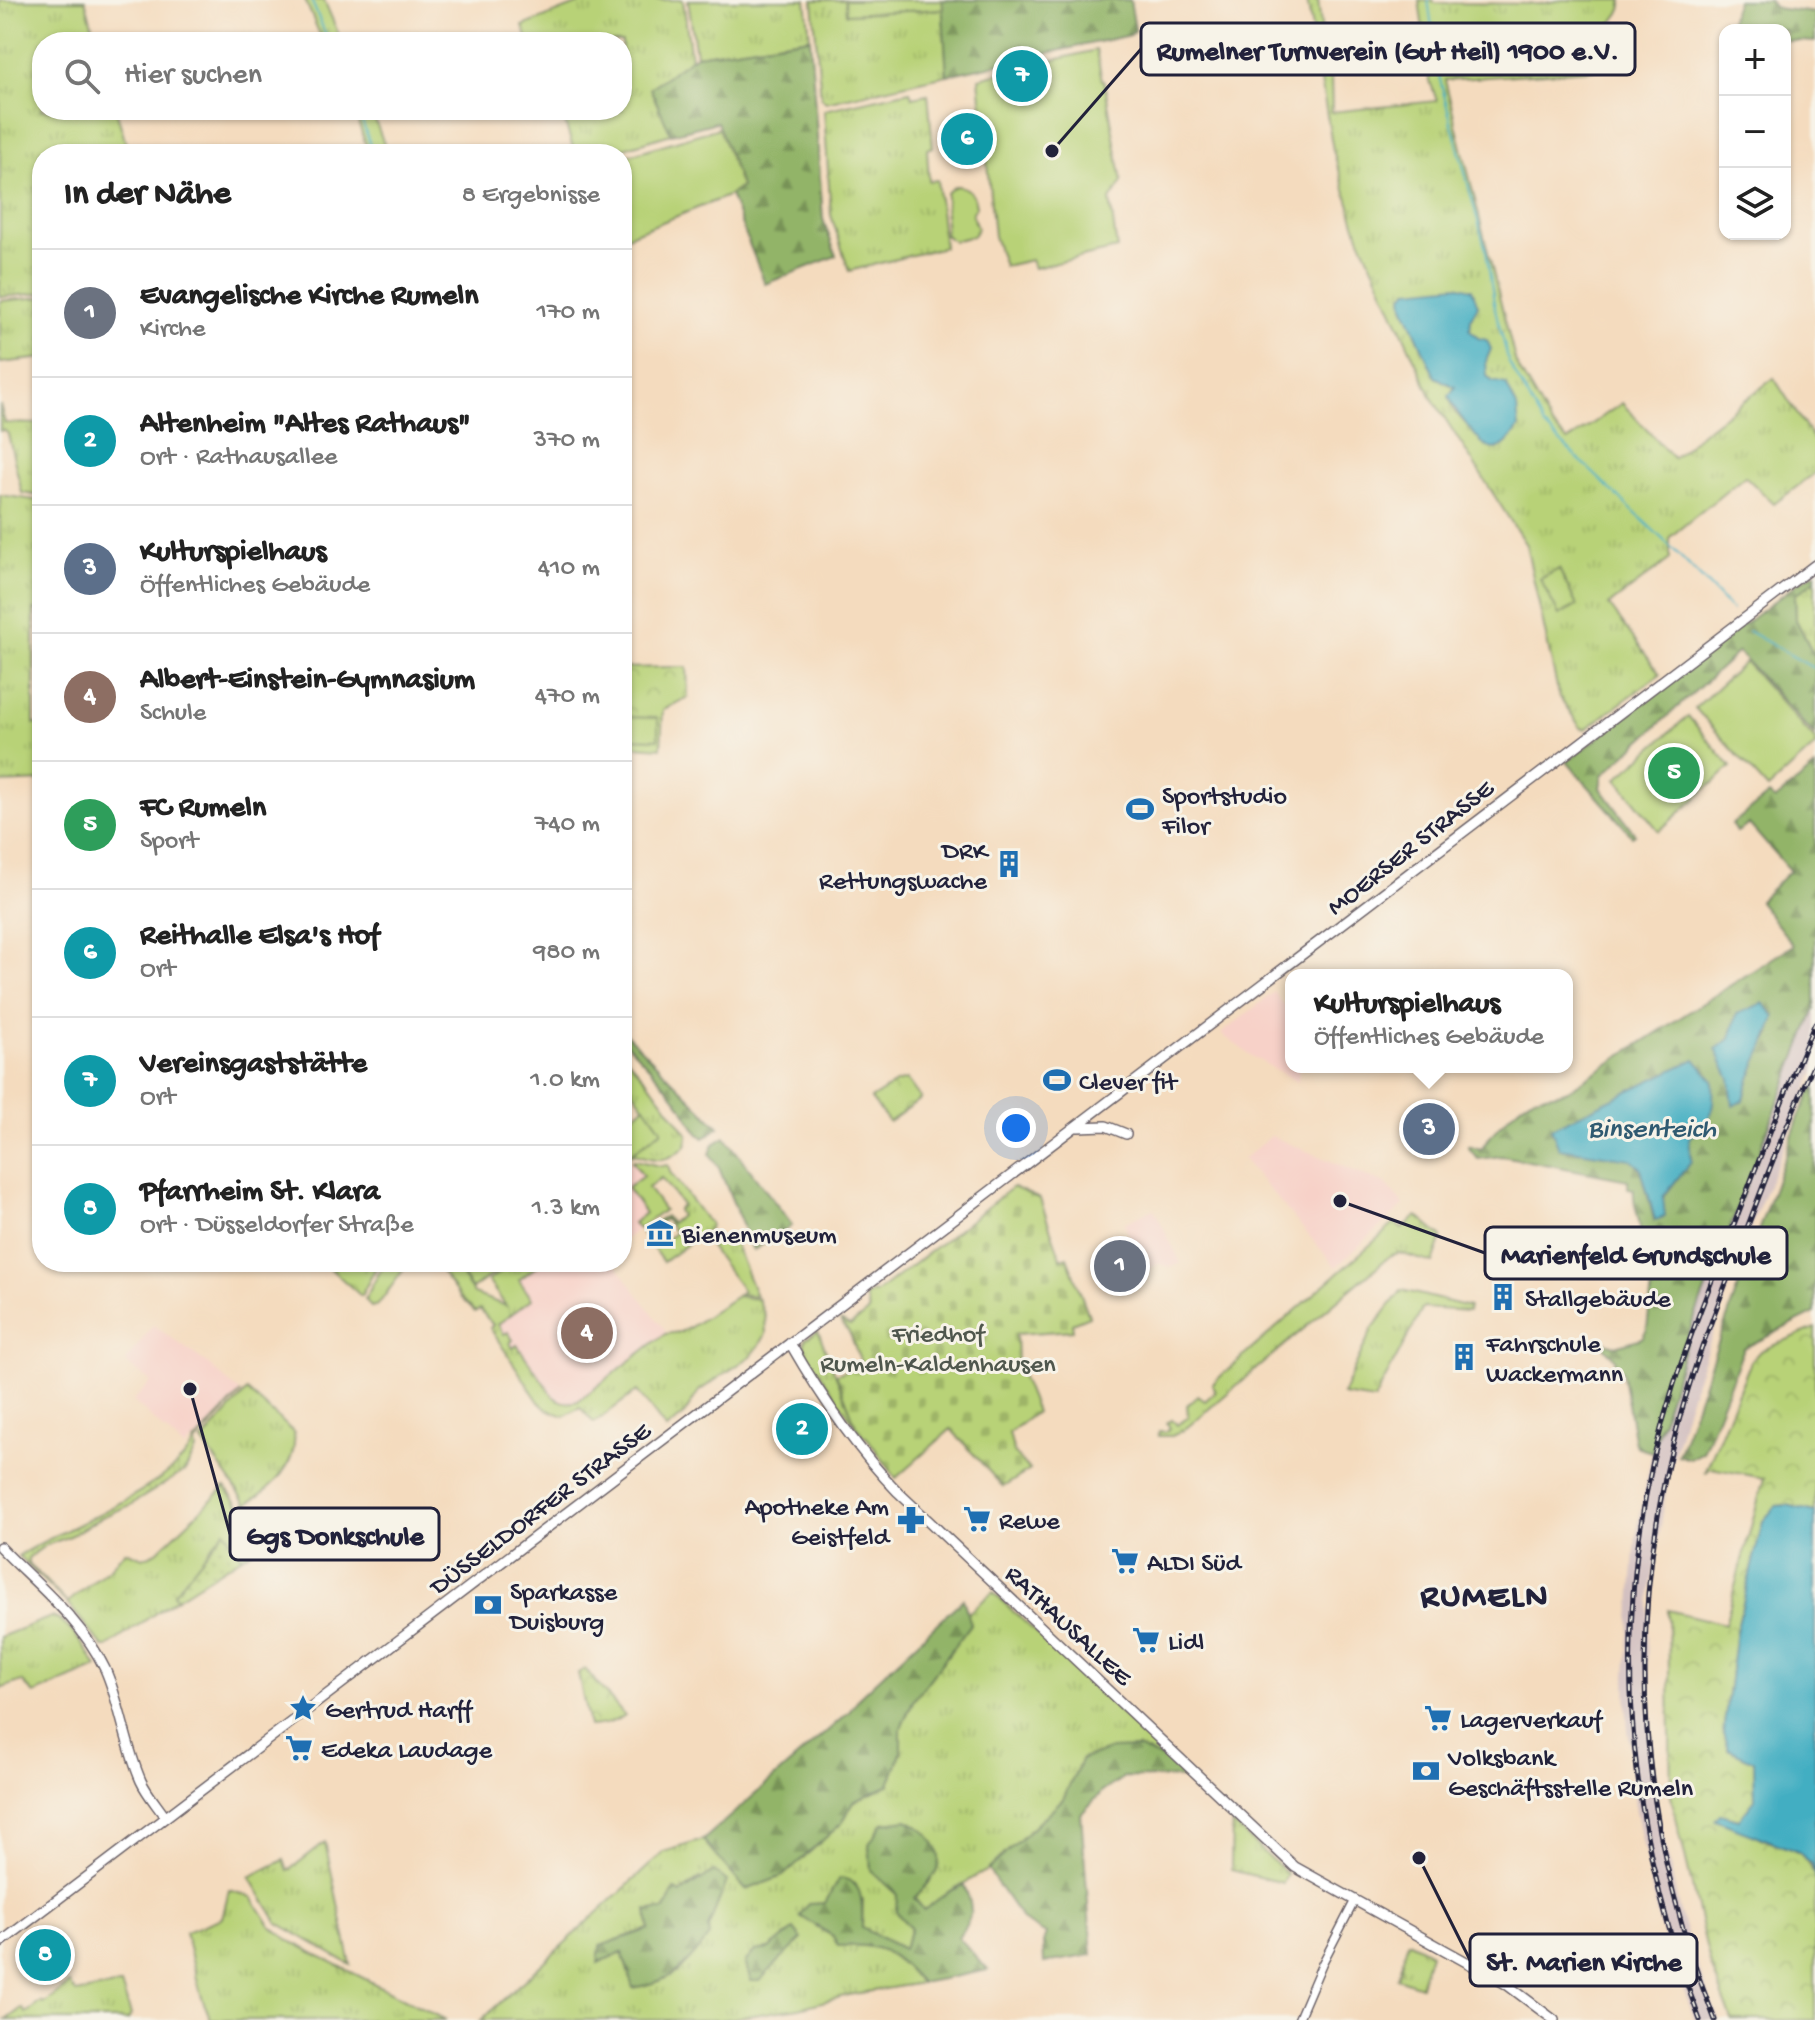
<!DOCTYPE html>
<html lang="de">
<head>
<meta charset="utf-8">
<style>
  :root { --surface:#fff; --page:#f2f2f2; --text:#222; --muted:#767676; --line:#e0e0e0; --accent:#db2777 }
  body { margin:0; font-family:"Gochi Hand",sans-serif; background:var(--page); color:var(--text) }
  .controls { position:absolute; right:24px; top:24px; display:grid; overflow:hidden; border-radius:16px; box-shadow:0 2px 6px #0004 }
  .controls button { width:72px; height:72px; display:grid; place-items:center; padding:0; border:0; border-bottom:2px solid var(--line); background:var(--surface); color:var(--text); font:40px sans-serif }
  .you { position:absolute; left:1016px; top:1128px; width:28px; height:28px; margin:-20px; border:6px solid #fff; border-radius:50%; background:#1a73e8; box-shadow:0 0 0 12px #1a73e833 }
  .badge { display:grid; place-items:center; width:52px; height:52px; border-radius:50%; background:var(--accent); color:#fff; font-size:26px; font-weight:700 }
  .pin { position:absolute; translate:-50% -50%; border:4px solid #fff; box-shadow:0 2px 8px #0006 }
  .popup { position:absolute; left:1285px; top:969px; width:288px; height:104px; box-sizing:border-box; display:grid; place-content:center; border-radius:16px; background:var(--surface); filter:drop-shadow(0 2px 6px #0005); font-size:26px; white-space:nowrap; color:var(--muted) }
  .popup b { font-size:30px; color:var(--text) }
  .popup::after { content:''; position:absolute; left:50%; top:100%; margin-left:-16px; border:16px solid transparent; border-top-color:var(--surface) }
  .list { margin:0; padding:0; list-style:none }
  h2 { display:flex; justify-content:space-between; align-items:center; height:104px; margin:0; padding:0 32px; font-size:34px }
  h2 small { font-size:26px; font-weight:400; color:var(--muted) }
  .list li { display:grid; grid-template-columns:52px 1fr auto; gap:24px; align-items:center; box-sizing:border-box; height:128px; padding:0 32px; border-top:2px solid var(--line) }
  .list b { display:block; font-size:30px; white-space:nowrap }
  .list p { margin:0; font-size:26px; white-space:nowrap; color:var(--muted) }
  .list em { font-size:26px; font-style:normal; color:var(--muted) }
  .icon { flex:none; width:44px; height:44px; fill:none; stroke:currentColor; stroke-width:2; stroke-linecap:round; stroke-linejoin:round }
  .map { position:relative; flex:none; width:1815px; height:2020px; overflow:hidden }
  .search { position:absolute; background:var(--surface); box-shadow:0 2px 6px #0004; left:32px; top:32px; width:600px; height:88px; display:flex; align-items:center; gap:20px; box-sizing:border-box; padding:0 28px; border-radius:32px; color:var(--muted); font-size:30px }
  .panel { position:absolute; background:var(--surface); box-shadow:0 2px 6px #0004; left:32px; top:144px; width:600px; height:1128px; border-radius:32px }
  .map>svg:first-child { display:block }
</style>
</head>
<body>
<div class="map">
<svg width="1815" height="2020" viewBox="0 0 1815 2020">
  <defs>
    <pattern id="grass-tufts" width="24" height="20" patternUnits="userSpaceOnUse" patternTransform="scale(2)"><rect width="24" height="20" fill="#b8d277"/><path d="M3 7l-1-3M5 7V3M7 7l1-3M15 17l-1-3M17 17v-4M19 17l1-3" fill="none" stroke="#9eb468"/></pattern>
    <pattern id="forest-firs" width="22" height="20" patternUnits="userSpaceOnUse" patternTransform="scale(2)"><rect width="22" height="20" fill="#92b468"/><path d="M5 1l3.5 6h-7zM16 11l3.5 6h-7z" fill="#779257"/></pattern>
    <pattern id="cemetery-stones" width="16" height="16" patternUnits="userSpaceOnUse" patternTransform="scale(2)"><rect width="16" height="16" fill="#b8d277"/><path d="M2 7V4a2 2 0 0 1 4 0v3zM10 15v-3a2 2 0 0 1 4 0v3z" fill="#9eb468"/></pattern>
    <pattern id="park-crowns" width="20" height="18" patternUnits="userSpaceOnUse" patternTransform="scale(2)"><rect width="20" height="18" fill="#b8d277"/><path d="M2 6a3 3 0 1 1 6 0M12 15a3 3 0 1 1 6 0" fill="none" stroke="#9eb468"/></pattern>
    <pattern id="garden-dots" width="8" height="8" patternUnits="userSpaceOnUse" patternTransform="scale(2)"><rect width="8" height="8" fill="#b8d277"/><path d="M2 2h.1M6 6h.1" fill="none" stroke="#9eb468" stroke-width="1.8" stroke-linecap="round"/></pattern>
  </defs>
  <rect width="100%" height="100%" fill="#f7f3e8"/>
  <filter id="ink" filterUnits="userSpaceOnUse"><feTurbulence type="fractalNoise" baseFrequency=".0125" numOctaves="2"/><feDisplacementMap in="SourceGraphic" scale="16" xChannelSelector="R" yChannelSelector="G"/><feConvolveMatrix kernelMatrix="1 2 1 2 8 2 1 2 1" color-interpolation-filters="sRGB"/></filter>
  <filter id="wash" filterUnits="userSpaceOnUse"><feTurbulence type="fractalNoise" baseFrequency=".006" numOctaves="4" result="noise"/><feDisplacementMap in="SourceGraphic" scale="32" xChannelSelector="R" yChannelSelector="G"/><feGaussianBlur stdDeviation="1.8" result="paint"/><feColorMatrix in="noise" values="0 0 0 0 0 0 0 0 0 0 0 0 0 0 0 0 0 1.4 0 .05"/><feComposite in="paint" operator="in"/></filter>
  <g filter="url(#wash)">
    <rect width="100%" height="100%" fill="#f4dbbe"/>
    <path fill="#f7d1c8" d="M1274,992L1291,1014V1067H1299L1298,1082L1253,1057L1221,1034Z
      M1271,1136L1385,1184L1404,1205L1336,1267L1243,1159Z
      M632,1161L643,1176L646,1213L633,1223L638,1229L622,1242V1169Z
      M1154,1209L1181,1263L1171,1267L1159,1264L1144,1270L1124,1223Z
      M542,1262H614L665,1330V1334L578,1401L571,1403L554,1397L518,1346L514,1348L509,1342L513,1339L508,1333L504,1335L498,1324L532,1299L519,1280Z
      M153,1325L204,1361L241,1393L210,1427L184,1448L133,1401L151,1382L127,1364V1360Z"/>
    <path fill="#d2bfc0" d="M1815,1009V1071L1750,1229L1687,1406L1669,1472L1649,1601L1647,1678L1650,1754L1656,1801L1680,1913L1700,1972L1719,2020H1695L1658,1921L1635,1805L1627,1716L1626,1675L1636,1537L1652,1452L1692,1324Z"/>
    <path fill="url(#grass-tufts)" stroke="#6d7a59" stroke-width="2" fill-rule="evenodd" d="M0,0H85L97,42H42V110H116L129,154H42V293L0,297Z
      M305,0H324L342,42H323Z
      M589,0H683L691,59L650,88L671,134L604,154H575L561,110H622V42H529L523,26Z
      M688,0H806L810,38L696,55Z
      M813,0H845L847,14L943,9L947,75L826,102L821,98Z
      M1307,0H1318L1325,59L1331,78L1332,112L1437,101L1430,81L1419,0H1433L1434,3L1540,4L1562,0H1623L1621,10L1598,42L1602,69L1445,80L1516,364L1552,426L1568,441L1622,403L1673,458L1703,432L1774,378L1815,442V473L1774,504L1745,476L1670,537V559L1609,605L1660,674L1586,729L1581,728L1559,696L1526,545L1432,398L1359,236L1333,150ZM1478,305L1471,318L1470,330C1483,342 1486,359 1487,376L1492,381L1467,425L1454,411L1449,396L1456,387L1435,377L1404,306Z
      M910,91L912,97L928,94L933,147L927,149L929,181L937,180L944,247L849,271L831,215L824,110Z
      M354,110H371L388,154H369Z
      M42,297V358L0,363V301Z
      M0,405L5,423L42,424V496L22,493L8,434L4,430L0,431Z
      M0,495L42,501V611L34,610V724H42V781L0,783Z
      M1815,580V657L1796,620L1795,595Z
      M622,1053L652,1086L688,1135L686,1146C666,1164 656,1161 632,1153L662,1130L622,1076Z
      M635,1160L660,1166L668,1165L670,1172L705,1219L710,1223L709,1229L663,1262L649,1243L653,1240L657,1246L675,1233L665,1219L647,1232L651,1238L647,1241L641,1233L665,1216L671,1223L680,1216L677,1210L682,1205L661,1178L648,1188L664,1210L638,1229L633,1223L645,1213L627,1188L643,1176L632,1161Z
      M1417,1216L1442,1237L1433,1263L1399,1253L1391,1255L1184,1430L1172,1436H1158L1159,1431L1165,1432L1170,1428L1167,1423L1172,1419L1177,1425L1188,1417L1187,1405L1198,1396L1205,1401L1215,1392L1212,1384L1395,1223L1402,1229Z
      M729,1234L732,1237L756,1296L739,1294L743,1291L710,1247Z
      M385,1262H409L378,1305L371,1307L365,1299Z
      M434,1262H452L474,1294L506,1306L488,1281L513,1262H542L519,1280L532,1299L498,1324L504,1334L508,1332L513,1340L510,1343L513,1348L517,1345L554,1397C562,1403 569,1404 578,1401L665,1334L680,1332L689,1328L737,1296L758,1299L765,1316L766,1334L759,1346L751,1356L699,1391L683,1416L666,1429L637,1391L594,1423L580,1407L564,1416L546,1409L539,1402L490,1328L493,1325L480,1309L475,1312L460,1297Z
      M1402,1290L1469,1307L1468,1311L1423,1308L1374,1400L1342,1395L1372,1329Z
      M818,1331L857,1428L804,1350L805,1339Z
      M247,1391L294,1432C298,1465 273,1487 247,1504L202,1441Z
      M241,1393L195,1443L196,1450L185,1471L130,1505L102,1517L68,1537L46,1545L28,1558V1563L67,1603L112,1566L125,1551L143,1558L157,1552L225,1487L263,1536L264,1542L242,1557L225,1531L174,1593L177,1598L107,1647H103L68,1604L18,1556C60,1529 176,1487 194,1442Z
      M993,1592L1172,1762L1137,1748L1082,1759L1063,1799L988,1870L948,1892L924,1910L914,1898L931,1881L897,1894V1912L911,1929L903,1949L862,1928L863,1899L831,1894L816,1927L833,1936L838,1946C883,1943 890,1952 921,1983L848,1995L799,2008L721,2020H481L664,1852L703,1840L746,1890L783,1876L843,1822L853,1802L889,1784L901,1753V1728L913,1701L971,1624L967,1614ZM700,1878L708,1936L677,1973L626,1963L622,1952L598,1962L616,1940L649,1929L680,1893Z
      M51,1617C67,1619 89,1653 97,1667L34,1694L22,1681L0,1689V1637Z
      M1232,1823L1287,1874L1283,1883L1231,1870Z
      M325,1842L351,1965L278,1923L250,1877L284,1860L288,1871Z
      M229,1890L252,1897L270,1925L288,1940L446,2020H211L202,1998L185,1932L222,1918Z
      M1408,1941L1430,1953L1420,1986L1397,1978Z
      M70,1984L76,1993L121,1985L131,2015L128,2020H6L22,2008L26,2013L41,2002L43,2004Z"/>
    <path fill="url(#forest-firs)" stroke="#5a6b52" stroke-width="2" fill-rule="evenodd" d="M942,0H1130L1135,30L1130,35L947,75Z
      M1737,0H1769L1775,8L1815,13V42L1785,40V30H1727Z
      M810,38L823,219L836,256L765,284L730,195L741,187L717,122L671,134L650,88L696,55Z
      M1815,573V580L1795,595L1796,620L1815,657V736L1738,652L1603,775L1601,788L1635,834L1632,836L1567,762L1799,582Z
      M1815,767V1009L1692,1324L1652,1452L1639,1448L1635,1444L1622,1370L1616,1369L1615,1359L1603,1345L1604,1341L1616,1346L1642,1338L1647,1329L1656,1252L1654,1241L1642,1239L1640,1236C1642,1220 1632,1206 1634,1189L1628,1188V1180L1502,1156L1478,1159L1468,1147V1145L1481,1149C1490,1135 1516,1106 1531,1098C1539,1094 1555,1096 1568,1090L1793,945L1759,901L1790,871L1749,824L1737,832L1732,824L1769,795L1775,800ZM1737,1014L1771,1034C1759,1053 1748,1078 1744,1100L1733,1105L1730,1039ZM1705,1127L1689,1138L1691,1161L1663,1198L1654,1220L1641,1168L1630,1159Z
      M622,1030L719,1127L704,1138C693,1132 689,1116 682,1107C664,1082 643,1060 622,1039Z
      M1815,1083V1313L1744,1348L1703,1452L1690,1459L1678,1455L1799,1117Z
      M725,1137L792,1225L753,1251L719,1168L710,1154L714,1144Z
      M963,1599L971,1624L913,1701L901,1728V1753L889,1785L853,1802L843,1822L783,1876L746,1890L703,1840L849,1712L861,1695Z
      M1137,1748L1172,1762L1188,1778L1124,1777L1102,1792L1081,1814L1092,1955L1044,1963L1043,1943L1046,1934L1023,1921L988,1870L1063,1799L1082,1759L1111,1749Z
      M907,1820C930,1831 950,1854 932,1878C927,1886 920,1892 914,1898L924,1910L948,1892L964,1885C974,1911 974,1914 958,1937L988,1970L921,1983C890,1951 883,1943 838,1946L833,1936L800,1916L808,1904L825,1903L839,1878C866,1880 862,1907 862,1928L903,1949L911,1929L896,1912L897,1894L871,1870L869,1844L883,1823Z
      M714,1871L727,1881L708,1928L709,1936C682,1970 676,1979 633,1988L622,1952L598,1963L600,1946L649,1929L647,1910H665L674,1889L681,1893Z
      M794,1929L802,1939L759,1981H751L745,1962L755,1951L769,1949Z"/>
    <path fill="url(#cemetery-stones)" stroke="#6d7a59" stroke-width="2" d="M1013,1187L1040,1199L1061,1259L1067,1257L1089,1316L1072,1323L1073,1330L1016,1334L1017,1365L1036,1412L1009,1433L1014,1453L1030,1470L1003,1487L951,1429L896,1478L868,1439L857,1428L836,1374L862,1365L850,1334L840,1321L850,1326L869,1311L865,1297L873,1292L875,1294Z"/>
    <path fill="url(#park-crowns)" stroke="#6d7a59" stroke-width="2" d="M670,667H687L688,697L663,710L661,748L622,745V668Z
      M907,1080L921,1099L889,1122L871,1099L896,1083Z
      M323,1262H379L361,1296Z
      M1815,1328V1512L1787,1505L1777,1506L1763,1521L1736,1632L1723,1733L1728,1749L1754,1761L1755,1799L1739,1819L1720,1814C1733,1821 1745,1830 1759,1837C1786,1851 1808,1845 1815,1880V2020H1732L1710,1963L1671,1796L1668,1610L1725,1624L1764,1478L1711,1468L1705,1473L1751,1361L1760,1351Z
      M585,1669L624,1715C614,1723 604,1725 589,1726L578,1673Z"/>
    <path fill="url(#garden-dots)" stroke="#6d7a59" stroke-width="2" d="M225,1530L242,1557L177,1598L174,1593Z"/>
    <path fill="#b8d277" stroke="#6d7a59" stroke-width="2" d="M845,0H942L943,9L846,14Z
      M1096,50L1102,80H1104L1122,182L1110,200L1117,249L1034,268L1031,260L1004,266L994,236L979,78Z
      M719,128L741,187L730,195L622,238V157Z
      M955,186C968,186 975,194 976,207L972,213L977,229L973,236L953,241L945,235L946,193Z
      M1559,569L1577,606L1559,615L1540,579Z
      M1745,662L1815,740V746L1768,789L1695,708Z
      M1688,716L1731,767L1659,831L1617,779Z
      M622,717L658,718V739L622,738Z
      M645,1106L662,1130L628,1156L622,1148V1123Z
      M452,1262H488L495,1272L472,1289Z"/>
    <path fill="#43aec2" stroke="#32687e" stroke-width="2" d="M1457,285L1472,289L1478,305L1471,318L1470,330L1478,338L1487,340L1491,349L1486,361L1487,376L1492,381L1506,384L1517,407L1519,428C1496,461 1487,451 1466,424C1459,414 1453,408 1449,396L1455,387L1435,377L1404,306L1403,295L1409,290Z
      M1763,1003L1775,1016C1769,1045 1749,1070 1744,1100L1733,1106L1730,1079L1716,1049L1730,1039L1737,1014Z
      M1695,1059L1713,1080C1714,1110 1714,1121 1689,1138L1691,1161L1663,1197L1665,1217L1655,1220L1641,1168L1630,1159L1559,1148L1551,1128Z
      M1787,1505L1815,1512V1880L1812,1864L1799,1852L1715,1820L1720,1814L1739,1819L1755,1799L1754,1761L1728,1749L1723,1733L1736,1632L1763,1521L1776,1506Z"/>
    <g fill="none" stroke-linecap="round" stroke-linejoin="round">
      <path stroke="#43aec2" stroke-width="2" d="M311,0L329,42
        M1428,0L1440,80L1486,251L1495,309L1509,363L1544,426L1675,551L1732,610
        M358,110L374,154
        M1748,631L1815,669"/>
    </g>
  </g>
  <g filter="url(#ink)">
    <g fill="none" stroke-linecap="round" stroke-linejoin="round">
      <g stroke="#6c6369" stroke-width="10">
        <path id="minor" d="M1298,2020L1322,1964L1355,1900"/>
      </g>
      <g stroke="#6c6369" stroke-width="12">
        <path id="major" d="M1078,1127L1106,1126L1126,1134
          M790,1343C820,1395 856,1449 898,1492L1295,1867L1506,1984L1554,2020
          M0,1547C37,1585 82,1620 105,1669C121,1705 125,1745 141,1781C147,1794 157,1805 165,1817
          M0,1943L1815,565"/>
      </g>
      <use href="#minor" stroke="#fff" stroke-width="7"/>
      <use href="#major" stroke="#fff" stroke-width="9"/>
      <g stroke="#22223b" stroke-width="5">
        <path id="rail" d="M1700,2020C1620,1813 1606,1597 1674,1384C1693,1327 1716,1270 1738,1214C1763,1150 1787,1086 1815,1023
          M1715,2020C1636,1823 1623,1622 1680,1417C1695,1361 1717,1307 1738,1252C1762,1188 1786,1124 1815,1062"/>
      </g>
      <use href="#rail" stroke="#f7f3e8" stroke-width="2" stroke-dasharray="6" stroke-linecap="butt"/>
    </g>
  </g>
  <defs>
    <g id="stadium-bare" transform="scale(2.16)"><path d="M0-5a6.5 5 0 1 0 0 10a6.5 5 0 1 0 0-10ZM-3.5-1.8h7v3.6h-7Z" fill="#1f6fb2" stroke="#f7f3e8" stroke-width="2.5" paint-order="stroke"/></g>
    <g id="building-bare" transform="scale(2.16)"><path d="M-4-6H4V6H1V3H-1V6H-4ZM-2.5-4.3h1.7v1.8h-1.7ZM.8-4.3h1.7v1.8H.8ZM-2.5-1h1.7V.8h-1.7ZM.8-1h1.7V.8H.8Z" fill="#1f6fb2" stroke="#f7f3e8" stroke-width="2.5" paint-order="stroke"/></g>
    <g id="museum-bare" transform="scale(2.16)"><path d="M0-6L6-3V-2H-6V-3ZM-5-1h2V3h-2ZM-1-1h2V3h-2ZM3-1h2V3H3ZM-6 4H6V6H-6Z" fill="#1f6fb2" stroke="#f7f3e8" stroke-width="2.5" paint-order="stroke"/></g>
    <g id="supermarket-bare" transform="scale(2.16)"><path d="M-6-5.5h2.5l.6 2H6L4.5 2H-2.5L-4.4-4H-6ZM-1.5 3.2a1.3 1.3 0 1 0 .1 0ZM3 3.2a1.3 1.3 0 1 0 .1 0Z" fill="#1f6fb2" stroke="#f7f3e8" stroke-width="2.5" paint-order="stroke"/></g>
    <g id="pharmacy-bare" transform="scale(2.16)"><path d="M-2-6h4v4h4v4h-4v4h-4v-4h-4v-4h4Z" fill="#1f6fb2" stroke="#f7f3e8" stroke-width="2.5" paint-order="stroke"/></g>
    <g id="bank-bare" transform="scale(2.16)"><path d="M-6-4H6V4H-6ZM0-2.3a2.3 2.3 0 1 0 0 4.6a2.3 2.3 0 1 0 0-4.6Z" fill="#1f6fb2" stroke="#f7f3e8" stroke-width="2.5" paint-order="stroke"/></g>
    <g id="sight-bare" transform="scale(2.16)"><path d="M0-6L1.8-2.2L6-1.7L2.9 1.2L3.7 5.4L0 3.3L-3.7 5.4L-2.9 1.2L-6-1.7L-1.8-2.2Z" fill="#1f6fb2" stroke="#f7f3e8" stroke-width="2.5" paint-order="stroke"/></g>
  </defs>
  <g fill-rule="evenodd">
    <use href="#stadium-bare" x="1140" y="809"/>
    <use href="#building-bare" x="1009" y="864"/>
    <use href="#stadium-bare" x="1057" y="1080"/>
    <use href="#museum-bare" x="660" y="1233"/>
    <use href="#building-bare" x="1503" y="1297"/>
    <use href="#building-bare" x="1464" y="1357"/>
    <use href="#supermarket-bare" x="977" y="1519"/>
    <use href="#pharmacy-bare" x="911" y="1520"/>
    <use href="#supermarket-bare" x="1125" y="1561"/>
    <use href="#bank-bare" x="488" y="1605"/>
    <use href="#supermarket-bare" x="1146" y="1640"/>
    <use href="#sight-bare" x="303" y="1708"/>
    <use href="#supermarket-bare" x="1438" y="1718"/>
    <use href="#supermarket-bare" x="299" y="1748"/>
    <use href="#bank-bare" x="1426" y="1771"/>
  </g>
  <g text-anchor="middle" stroke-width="6" stroke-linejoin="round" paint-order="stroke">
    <g font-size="26" fill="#22223b" stroke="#f7f3e8" text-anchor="start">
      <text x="1162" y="803">Sportstudio<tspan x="1162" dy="30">Filor</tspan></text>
      <text x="987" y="858" text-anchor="end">DRK<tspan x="987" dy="30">Rettungswache</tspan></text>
      <text x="1079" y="1089">Clever fit</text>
      <text x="682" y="1242">Bienenmuseum</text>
      <text x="1525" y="1306">Stallgebäude</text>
      <text x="1486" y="1351">Fahrschule<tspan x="1486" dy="30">Wackermann</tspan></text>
      <text x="889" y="1514" text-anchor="end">Apotheke Am<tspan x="889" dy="30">Geistfeld</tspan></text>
      <text x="999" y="1528">Rewe</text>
      <text x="1147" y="1570">ALDI Süd</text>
      <text x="510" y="1599">Sparkasse<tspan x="510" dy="30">Duisburg</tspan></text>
      <text x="1168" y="1649">Lidl</text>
      <text x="325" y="1717">Gertrud Harff</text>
      <text x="1460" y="1727">Lagerverkauf</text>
      <text x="321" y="1757">Edeka Laudage</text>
      <text x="1448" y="1765">Volksbank<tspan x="1448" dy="30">Geschäftsstelle Rumeln</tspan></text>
    </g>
    <g font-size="26" fill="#22223b" stroke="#f7f3e8">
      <text transform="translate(1409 846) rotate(-38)" y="9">MOERSER STRASSE</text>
      <text transform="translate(539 1507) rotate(-37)" y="9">DÜSSELDORFER STRASSE</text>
      <text transform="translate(1070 1624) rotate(43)" y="9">RATHAUSALLEE</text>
    </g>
    <g font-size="26" fill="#4f574d" stroke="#f7f3e8">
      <text x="938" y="1341">Friedhof<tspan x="938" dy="30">Rumeln-Kaldenhausen</tspan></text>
    </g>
    <g font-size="28" font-style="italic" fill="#2f5a71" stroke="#f7f3e8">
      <text x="1652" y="1136">Binsenteich</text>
    </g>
    <g font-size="34" font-weight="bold" letter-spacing="2" fill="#22223b" stroke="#f7f3e8">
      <text x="1485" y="1605">RUMELN</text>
    </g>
  </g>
  <path fill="none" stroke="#22223b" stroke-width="3" d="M1052 151L1141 49M1340 1201L1485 1253M190 1389L230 1534M1419 1858L1470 1960"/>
  <g fill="#22223b" stroke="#f7f3e8" stroke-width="3">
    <circle cx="1052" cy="151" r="8"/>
    <circle cx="1340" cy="1201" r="8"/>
    <circle cx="190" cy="1389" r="8"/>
    <circle cx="1419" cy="1858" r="8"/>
  </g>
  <g fill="#f7f3e8" stroke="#22223b" stroke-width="3">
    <rect x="1141" y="23" width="494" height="52" rx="8"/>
    <rect x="1485" y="1227" width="302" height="52" rx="8"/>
    <rect x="230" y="1508" width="209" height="52" rx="8"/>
    <rect x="1470" y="1934" width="227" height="52" rx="8"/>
  </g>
  <g font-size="28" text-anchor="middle" font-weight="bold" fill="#22223b">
    <text x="1388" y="59">Rumelner Turnverein (Gut Heil) 1900 e.V.</text>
    <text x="1636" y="1263">Marienfeld Grundschule</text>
    <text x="335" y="1544">Ggs Donkschule</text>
    <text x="1584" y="1970">St. Marien Kirche</text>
  </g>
</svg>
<div class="controls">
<button>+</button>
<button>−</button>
<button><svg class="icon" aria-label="layers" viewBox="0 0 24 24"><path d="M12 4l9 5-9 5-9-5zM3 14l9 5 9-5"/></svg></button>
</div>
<div class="you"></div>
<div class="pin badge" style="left:1120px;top:1266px;background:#6b7280">1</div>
<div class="pin badge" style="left:802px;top:1429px;background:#0f9aa8">2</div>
<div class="pin badge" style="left:1429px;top:1129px;background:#5c6f8a">3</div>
<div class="popup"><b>Kulturspielhaus</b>Öffentliches Gebäude</div>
<div class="pin badge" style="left:587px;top:1333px;background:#8d6e63">4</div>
<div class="pin badge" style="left:1674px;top:773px;background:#2e9e5b">5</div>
<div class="pin badge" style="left:967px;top:139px;background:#0f9aa8">6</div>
<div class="pin badge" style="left:1022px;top:76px;background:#0f9aa8">7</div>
<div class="pin badge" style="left:45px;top:1955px;background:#0f9aa8">8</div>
<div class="search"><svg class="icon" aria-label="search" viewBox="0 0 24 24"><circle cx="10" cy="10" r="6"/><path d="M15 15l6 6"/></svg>Hier suchen</div>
<section class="panel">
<h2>In der Nähe<small>8 Ergebnisse</small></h2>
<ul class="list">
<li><span class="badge" style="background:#6b7280">1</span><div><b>Evangelische Kirche Rumeln</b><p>Kirche</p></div><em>170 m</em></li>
<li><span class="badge" style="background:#0f9aa8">2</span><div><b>Altenheim &quot;Altes Rathaus&quot;</b><p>Ort · Rathausallee</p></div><em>370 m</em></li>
<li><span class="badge" style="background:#5c6f8a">3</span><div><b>Kulturspielhaus</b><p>Öffentliches Gebäude</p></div><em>410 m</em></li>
<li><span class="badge" style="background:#8d6e63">4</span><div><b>Albert-Einstein-Gymnasium</b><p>Schule</p></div><em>470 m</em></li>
<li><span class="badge" style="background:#2e9e5b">5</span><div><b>FC Rumeln</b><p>Sport</p></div><em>740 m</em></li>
<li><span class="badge" style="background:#0f9aa8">6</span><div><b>Reithalle Elsa's Hof</b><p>Ort</p></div><em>980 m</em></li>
<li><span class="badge" style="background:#0f9aa8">7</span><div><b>Vereinsgaststätte</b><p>Ort</p></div><em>1.0 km</em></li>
<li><span class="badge" style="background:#0f9aa8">8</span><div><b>Pfarrheim St. Klara</b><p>Ort · Düsseldorfer Straße</p></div><em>1.3 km</em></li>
</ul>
</section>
</div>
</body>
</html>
